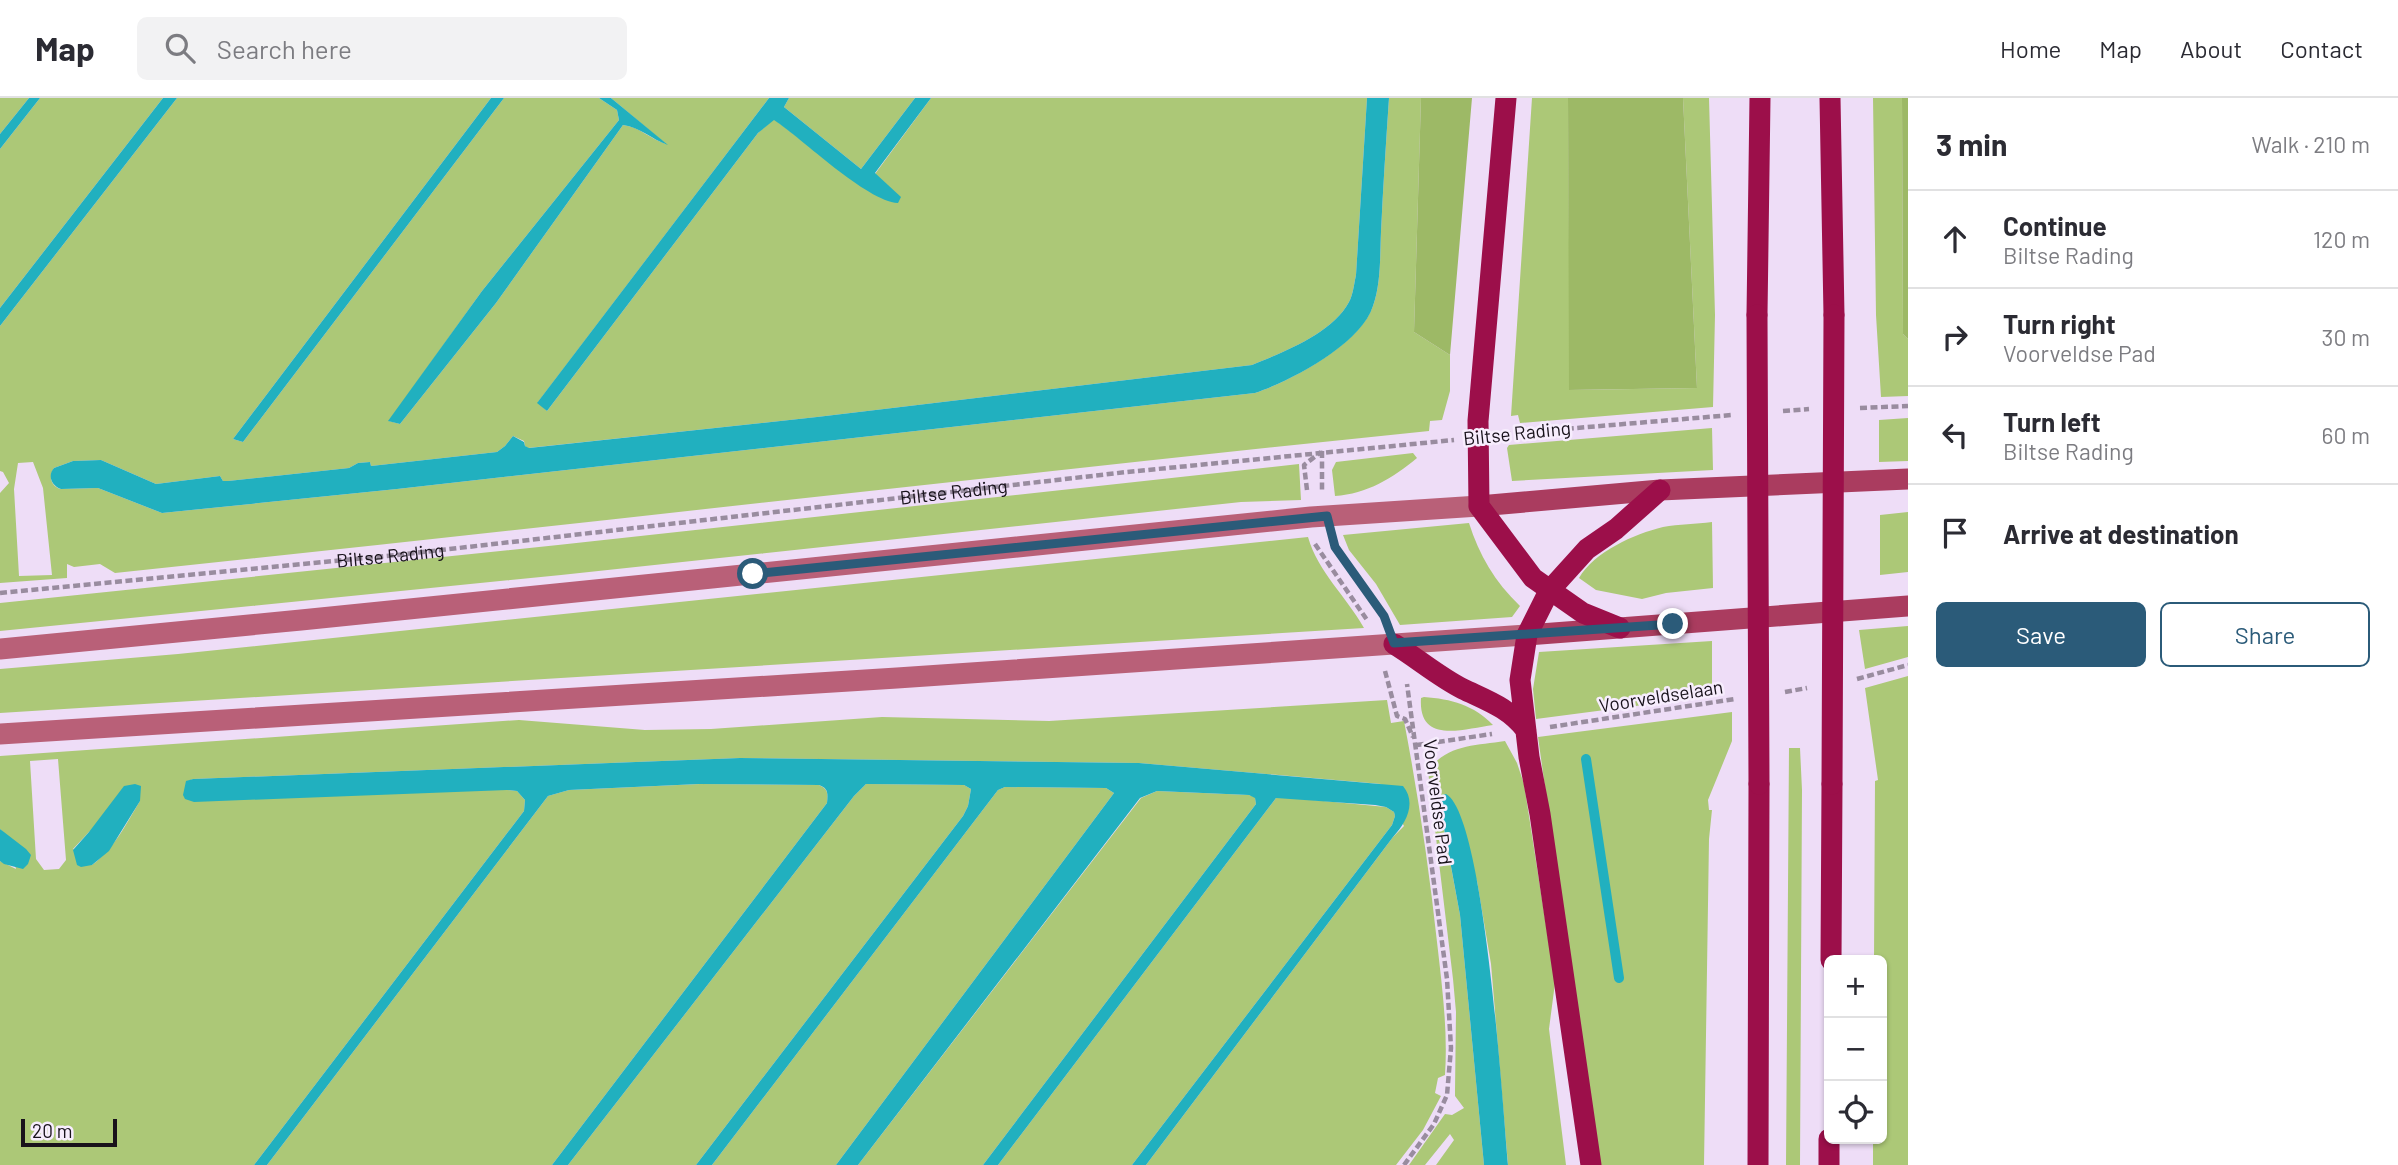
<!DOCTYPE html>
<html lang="en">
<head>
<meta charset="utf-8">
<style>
  :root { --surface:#fff; --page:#f2f2f3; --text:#2b2b33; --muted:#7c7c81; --line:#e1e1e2; --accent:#2b5b79 }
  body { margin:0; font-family:Barlow,sans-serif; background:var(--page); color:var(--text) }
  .controls { position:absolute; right:21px; bottom:21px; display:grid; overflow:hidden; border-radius:10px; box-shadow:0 2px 5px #0004 }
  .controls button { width:63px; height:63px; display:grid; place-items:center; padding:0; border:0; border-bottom:2px solid var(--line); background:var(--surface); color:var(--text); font:35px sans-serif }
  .scale { position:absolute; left:21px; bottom:18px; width:96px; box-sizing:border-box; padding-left:7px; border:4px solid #18121b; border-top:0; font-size:19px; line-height:24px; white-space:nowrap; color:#18121b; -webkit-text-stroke:5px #f7edfd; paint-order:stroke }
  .stop { position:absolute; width:21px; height:21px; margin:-16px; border:5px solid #2b5b79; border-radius:50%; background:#fff }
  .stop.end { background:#2b5b79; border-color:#fff; box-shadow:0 2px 7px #0008 }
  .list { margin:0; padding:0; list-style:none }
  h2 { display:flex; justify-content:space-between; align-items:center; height:91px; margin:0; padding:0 28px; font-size:30px }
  h2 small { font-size:23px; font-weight:400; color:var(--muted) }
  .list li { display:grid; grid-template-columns:46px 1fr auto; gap:21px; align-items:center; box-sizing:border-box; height:98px; padding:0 28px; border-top:2px solid var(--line) }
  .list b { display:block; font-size:26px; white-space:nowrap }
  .list p { margin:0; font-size:23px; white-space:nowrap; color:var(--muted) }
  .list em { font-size:23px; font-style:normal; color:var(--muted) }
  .actions { display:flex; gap:14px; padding:21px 28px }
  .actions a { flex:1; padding:16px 0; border:2px solid var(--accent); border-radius:10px; text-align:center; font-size:24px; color:var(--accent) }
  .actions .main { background:var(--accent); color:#fff }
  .icon { flex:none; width:38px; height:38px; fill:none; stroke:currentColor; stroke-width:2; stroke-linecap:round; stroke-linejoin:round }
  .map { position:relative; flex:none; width:1908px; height:1067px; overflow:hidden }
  header { display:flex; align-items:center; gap:42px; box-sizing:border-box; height:98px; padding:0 35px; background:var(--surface); border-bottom:2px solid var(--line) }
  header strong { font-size:33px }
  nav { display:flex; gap:38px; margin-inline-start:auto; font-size:24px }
  .search { width:490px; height:63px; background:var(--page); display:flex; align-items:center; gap:18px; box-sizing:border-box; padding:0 24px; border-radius:10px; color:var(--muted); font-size:26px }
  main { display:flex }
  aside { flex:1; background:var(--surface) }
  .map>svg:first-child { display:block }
</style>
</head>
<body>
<header>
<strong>Map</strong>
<div class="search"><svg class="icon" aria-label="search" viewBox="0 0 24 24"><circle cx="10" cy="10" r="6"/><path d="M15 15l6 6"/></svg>Search here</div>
<nav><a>Home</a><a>Map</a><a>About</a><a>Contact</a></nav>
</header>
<main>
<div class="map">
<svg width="1908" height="1067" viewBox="0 0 1908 1067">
  <rect width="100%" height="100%" fill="#eeddf7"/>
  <path fill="#acc877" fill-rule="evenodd" d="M0,0H29L0,36Z
    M40,0H163L0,210V51Z
    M177,0H491L233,341L243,344L504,0H599L617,12L619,22L482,193L389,323L400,326L496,205L623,27C640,29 650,41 666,46L611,0H769L538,304L547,313L758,35L774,21L860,87L900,99L875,76L931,0H1367L1356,177C1354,186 1353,197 1349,204C1332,236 1283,254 1252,267L817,319L528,350L525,348L524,343L513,338L505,348L497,354L371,368L370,364L358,365L349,370L228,383H223L220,378L156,386L101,362L73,363L54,370C49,378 50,387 60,391L98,390L162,415L397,391L1255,295C1291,283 1360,246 1373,208C1381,186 1380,157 1381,134C1383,89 1386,45 1389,0H1421L1414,234L1450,257V293L1442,322L1430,323L1429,333C991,378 554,429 115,475L100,466L74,469L67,466V480L0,485V395L9,385L3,374L0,373V228ZM33,364L43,390L52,477L19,478L14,391L18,365Z
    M789,0H915L861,71L784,9Z
    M1532,0H1568L1570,292L1697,290L1683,0H1709L1715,217L1713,309L1520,325L1518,317L1511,318Z
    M1873,0H1902L1903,236L1908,241V298L1881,299L1876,217Z
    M1908,320V363L1879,364V322Z
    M1712,330L1713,372L1512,383L1507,350L1509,347Z
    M1413,355L1417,360C1393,380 1367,396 1335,398L1332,372L1336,364Z
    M1299,366L1301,402L1241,404L561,477L0,533V505L558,447Z
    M1908,414V474L1880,477V417Z
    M1712,424L1713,490L1666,495L1642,501L1596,492L1579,480C1594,454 1634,436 1663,429C1679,426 1696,426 1712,424Z
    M1469,425C1479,457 1495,484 1520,508L1512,519L1400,527L1376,486L1349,452L1343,437Z
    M1308,439C1318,474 1346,498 1364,530L0,615V571L178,556Z
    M1908,528V559L1865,571L1859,532Z
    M1712,543V598L1536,621L1533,591L1539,554Z
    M1908,578V1067H1873V1041H1882V862H1874L1875,683L1878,682L1865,590Z
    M1424,599C1451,601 1474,607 1493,627C1463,631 1418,647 1421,600Z
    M1387,602L1391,625L1404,623C1418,696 1429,770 1437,844C1442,888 1448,932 1445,977L1438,980L1435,995L1441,998L1423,1032L1396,1067H1146L1393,739L1404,728L1381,686L1139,665L740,660L193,681L186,684L507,692L517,693L525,702L524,713L254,1067H0V763L16,771L8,739L0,731V658L519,622L645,632L711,631L882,619L1049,623ZM58,661L66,762L59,771L44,772L36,761L30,663ZM140,703C126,726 114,751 92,767L73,751L89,734Z
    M1732,614V643L1708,702L1709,712H1712L1709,741L1704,1067H1598L1538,639Z
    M1505,643L1517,665L1524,686L1555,885L1549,931L1566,1067H1508L1491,866L1477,783L1438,699L1460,817L1484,1067H1436L1454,1042L1450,1036L1425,1067H1409L1445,1016L1452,1017L1464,1010L1455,998V993L1456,914L1453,881L1428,673C1447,646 1475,648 1505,643Z
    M1789,650H1800L1802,692L1800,1067H1786Z
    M700,686L819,687C828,691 828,695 827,705L552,1067H267L548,698L569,692Z
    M866,686L964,687L971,691L968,708L963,718L696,1067H568L854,698Z
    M1005,689L1106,690L1114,695L836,1067H712L998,692Z
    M1157,693L1249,697L1255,699L1256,706L983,1067H858L1141,700Z
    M1282,699L1386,709L1394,714L1395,718L1392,727L1132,1067H998L1276,700Z"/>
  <path fill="#9db966" d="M1421,0H1472L1450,257L1414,234Z
    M1568,0H1683L1697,290L1569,292Z
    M1902,0H1908V241L1903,236Z"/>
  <path fill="#21b0bf" d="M29,0H40L0,51V36Z
    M163,0H177L0,228V210Z
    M491,0H504L243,344L233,341Z
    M599,0H611L668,47C651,41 640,29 623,27L496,205L400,326L388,323L482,193L619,22L617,12Z
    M769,0H789L784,9L861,71L915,0H931L875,75L901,99L898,105C866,103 803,41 774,22L758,35L547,313L537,305Z
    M1367,0H1389C1386,45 1383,89 1381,134C1380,157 1381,186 1373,208C1361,246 1291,283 1255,295L397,391L162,415L98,390L61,391C52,388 47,378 54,370L73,363L101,362L156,386L220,378L223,383H228L349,370L358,365L370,364L371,368L497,354L505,348L513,338L524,344L525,348L529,350L817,319L1252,267C1283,254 1332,236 1349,204C1353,197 1354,186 1356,177Z
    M740,660L1139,665L1403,688C1417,705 1406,725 1393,739L1146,1067H1132L1392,727L1395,718L1394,714L1386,709L1375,707L1276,700L998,1067H983L1256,706L1255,700L1249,697L1157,693L1140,700L858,1067H836L1114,695L1106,690L1005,689L998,692L712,1067H696L963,718L968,708L971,691L964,687L866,686L854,698L568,1067H552L827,705C828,695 828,690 819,687L699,686L569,692L548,698L267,1067H254L524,713L525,702L517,693L507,692L194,704L185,701L183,697L186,683L193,681Z
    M135,686L141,688L140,703L109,753L92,767L81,769L77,767L73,752L89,734L124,688Z
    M1446,696C1485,717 1503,1013 1508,1067H1484L1460,817L1438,698Z
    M0,731L26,751L31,757L28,766L23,771L4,766L0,763Z"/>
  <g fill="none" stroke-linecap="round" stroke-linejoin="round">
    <path stroke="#21b0bf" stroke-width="10" d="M1586,661L1619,880"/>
    <g stroke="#998c9f" stroke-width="4.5" stroke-dasharray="7 3.5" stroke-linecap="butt">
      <path d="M1860,310L1908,308"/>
      <path d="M1783,313L1809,311"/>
      <path d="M1504,336L1732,317"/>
      <path d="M1322,353V392"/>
      <path d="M1307,392L1304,367L1321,354"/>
      <path d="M1333,442L1335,449L1385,522"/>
      <path d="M1315,446L1367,522"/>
      <path id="s1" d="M0,495L397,457L1127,374L1454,342"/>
      <path d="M1385,573L1397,618L1405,621L1413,639"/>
      <path d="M1857,581L1908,567"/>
      <path d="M1785,594L1807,590"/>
      <path d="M1550,629L1735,601"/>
      <path d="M1417,647L1492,636"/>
      <path d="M1404,1067L1434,1026L1447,997L1451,950L1447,881L1407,586"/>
    </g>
    <path stroke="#b96078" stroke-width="21" d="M0,551L301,522L1311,419L1479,408
      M0,636L897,580L1527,537"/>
    <path stroke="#aa3c5f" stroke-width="21" d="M1479,408L1660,392L1908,381
      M1527,537L1908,508"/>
    <path stroke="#9c0f4a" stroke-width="21" d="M1506,0L1478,323L1479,408L1533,480L1583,515L1620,530
      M1830,0L1834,217
      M1757,217L1760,0
      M1394,546C1417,560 1439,579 1463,591C1488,603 1509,610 1526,632
      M1831,862L1832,686
      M1591,1067L1540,716L1529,659L1520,582L1527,537L1549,493L1587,451L1616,431L1660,392
      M1758,1067L1759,686
      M1829,1067V1041"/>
    <path stroke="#9c0f4a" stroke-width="21" d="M1757,217L1759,686
      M1832,686L1834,217"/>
  </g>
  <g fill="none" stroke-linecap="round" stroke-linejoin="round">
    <path stroke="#2b5b79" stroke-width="9" d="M753,476L1327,418L1335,449L1384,518L1394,545L1673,526"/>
  </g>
  <g text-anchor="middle" stroke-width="5" stroke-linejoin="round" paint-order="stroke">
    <g font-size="19" fill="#18121b" stroke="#f7edfd">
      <text transform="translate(1517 335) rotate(-6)" y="7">Biltse Rading</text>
      <text dy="7" stroke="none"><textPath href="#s1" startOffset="959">Biltse Rading</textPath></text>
      <text dy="7" stroke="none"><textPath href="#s1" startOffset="392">Biltse Rading</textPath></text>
      <text transform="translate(1661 598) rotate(-9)" y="7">Voorveldselaan</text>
      <text transform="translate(1438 704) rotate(83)" y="7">Voorveldse Pad</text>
    </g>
  </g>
</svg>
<div class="controls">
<button>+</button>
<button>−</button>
<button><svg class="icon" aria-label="locate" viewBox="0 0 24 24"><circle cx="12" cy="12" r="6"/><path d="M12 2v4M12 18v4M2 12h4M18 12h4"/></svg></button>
</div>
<div class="scale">20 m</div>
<div class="stop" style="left:753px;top:476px"></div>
<div class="stop end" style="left:1673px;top:526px"></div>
</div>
<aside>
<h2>3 min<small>Walk · 210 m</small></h2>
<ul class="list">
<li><svg class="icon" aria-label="ahead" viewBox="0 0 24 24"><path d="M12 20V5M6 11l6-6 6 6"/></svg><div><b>Continue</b><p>Biltse Rading</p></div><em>120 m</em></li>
<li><svg class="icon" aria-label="right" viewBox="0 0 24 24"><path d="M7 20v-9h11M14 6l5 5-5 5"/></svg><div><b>Turn right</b><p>Voorveldse Pad</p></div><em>30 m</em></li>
<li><svg class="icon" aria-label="left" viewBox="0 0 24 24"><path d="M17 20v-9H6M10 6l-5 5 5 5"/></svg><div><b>Turn left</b><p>Biltse Rading</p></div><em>60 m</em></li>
<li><svg class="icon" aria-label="arrive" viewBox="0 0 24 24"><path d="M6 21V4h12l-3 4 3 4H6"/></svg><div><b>Arrive at destination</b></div></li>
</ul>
<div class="actions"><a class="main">Save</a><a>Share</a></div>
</aside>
</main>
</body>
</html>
